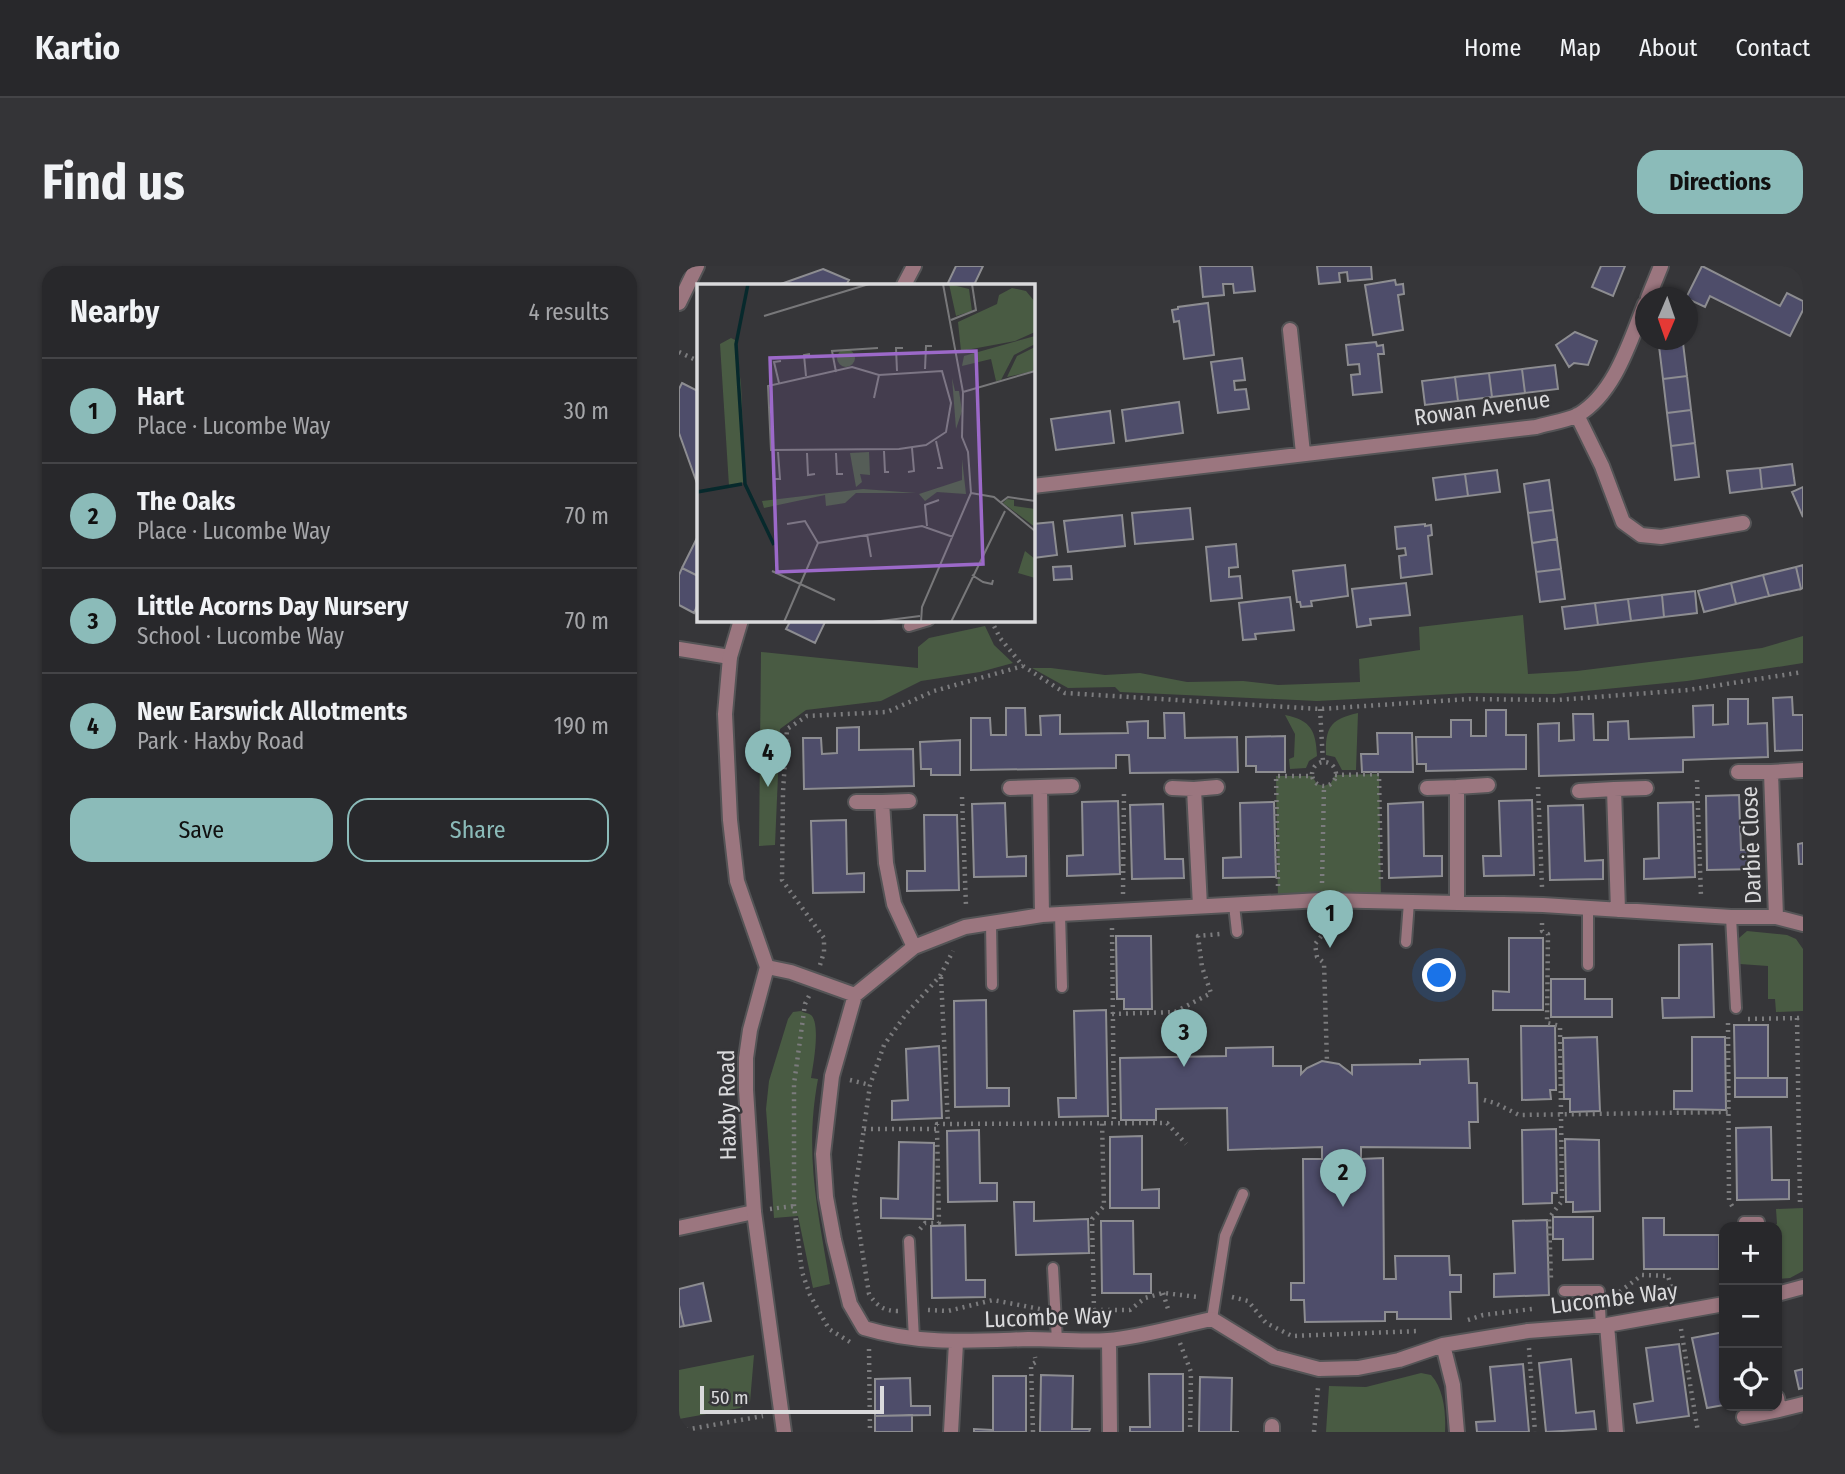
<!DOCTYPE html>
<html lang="en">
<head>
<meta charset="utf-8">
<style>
  :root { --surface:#28282b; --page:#343437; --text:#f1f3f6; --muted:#a5a6a9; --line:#444447; --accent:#8bbbb9 }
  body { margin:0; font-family:"Fira Sans Condensed",sans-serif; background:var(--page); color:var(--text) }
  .controls { position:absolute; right:21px; bottom:21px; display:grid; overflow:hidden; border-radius:14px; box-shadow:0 2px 5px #0004 }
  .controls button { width:63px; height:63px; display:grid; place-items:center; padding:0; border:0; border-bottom:2px solid var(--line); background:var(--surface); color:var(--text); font:35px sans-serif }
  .compass { position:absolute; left:956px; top:21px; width:63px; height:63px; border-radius:50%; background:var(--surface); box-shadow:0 2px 5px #0004; rotate:182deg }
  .scale { position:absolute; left:21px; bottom:18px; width:184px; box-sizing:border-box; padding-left:7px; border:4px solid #dadadc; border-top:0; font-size:19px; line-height:24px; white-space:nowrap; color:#dadadc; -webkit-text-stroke:5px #363639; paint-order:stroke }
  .you { position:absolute; left:761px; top:710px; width:24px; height:24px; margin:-18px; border:5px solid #fff; border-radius:50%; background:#1a73e8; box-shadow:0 0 0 10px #1a73e833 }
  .badge { display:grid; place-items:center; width:46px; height:46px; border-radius:50%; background:var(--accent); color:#111; font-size:23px; font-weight:700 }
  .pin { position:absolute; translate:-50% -58px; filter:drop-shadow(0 2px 4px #0008) }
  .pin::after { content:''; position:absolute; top:37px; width:24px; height:21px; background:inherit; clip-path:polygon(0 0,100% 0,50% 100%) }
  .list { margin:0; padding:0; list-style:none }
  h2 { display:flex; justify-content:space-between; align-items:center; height:91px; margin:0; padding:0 28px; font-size:30px }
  h2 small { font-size:23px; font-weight:400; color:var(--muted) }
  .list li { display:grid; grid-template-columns:46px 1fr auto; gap:21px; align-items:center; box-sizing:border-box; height:105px; padding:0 28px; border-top:2px solid var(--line) }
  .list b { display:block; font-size:26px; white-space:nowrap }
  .list p { margin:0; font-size:23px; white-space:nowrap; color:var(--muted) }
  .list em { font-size:23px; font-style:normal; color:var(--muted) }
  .actions { display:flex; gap:14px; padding:21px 28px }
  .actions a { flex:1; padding:16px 0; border:2px solid var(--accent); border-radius:21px; text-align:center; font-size:24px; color:var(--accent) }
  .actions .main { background:var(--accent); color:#111 }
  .icon { flex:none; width:38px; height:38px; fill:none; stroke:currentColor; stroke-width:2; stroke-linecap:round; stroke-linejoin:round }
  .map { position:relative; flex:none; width:1124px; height:1166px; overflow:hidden; border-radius:21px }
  header { display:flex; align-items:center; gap:42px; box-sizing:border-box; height:98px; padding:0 35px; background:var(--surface); border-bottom:2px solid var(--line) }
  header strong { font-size:33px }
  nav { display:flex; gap:38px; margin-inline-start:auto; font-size:24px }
  .intro { display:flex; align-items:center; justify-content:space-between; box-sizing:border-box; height:168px; padding:0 42px }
  h1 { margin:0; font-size:49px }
  .button { padding:18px 32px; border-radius:21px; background:var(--accent); color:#111; font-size:24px; font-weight:700 }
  main { display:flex; gap:42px; padding:0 42px }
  aside { flex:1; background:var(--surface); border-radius:21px; box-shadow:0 2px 5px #0004 }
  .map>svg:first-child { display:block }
</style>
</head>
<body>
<header>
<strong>Kartio</strong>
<nav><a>Home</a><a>Map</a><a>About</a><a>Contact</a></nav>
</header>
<div class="intro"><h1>Find us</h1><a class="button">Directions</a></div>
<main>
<aside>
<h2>Nearby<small>4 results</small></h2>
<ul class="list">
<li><span class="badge">1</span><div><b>Hart</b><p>Place · Lucombe Way</p></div><em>30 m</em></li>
<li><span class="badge">2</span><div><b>The Oaks</b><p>Place · Lucombe Way</p></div><em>70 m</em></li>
<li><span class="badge">3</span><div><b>Little Acorns Day Nursery</b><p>School · Lucombe Way</p></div><em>70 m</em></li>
<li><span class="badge">4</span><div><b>New Earswick Allotments</b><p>Park · Haxby Road</p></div><em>190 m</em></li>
</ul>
<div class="actions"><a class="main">Save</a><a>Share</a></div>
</aside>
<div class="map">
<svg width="1124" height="1166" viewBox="0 0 1124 1166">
  <rect width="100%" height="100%" fill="#363639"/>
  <path fill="#495b43" d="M844,349L849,408L898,405L1083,382L1124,370V397L1008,415L876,428L790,427L638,435L441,426L436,421L389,422L353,402H372L426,409L461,407L508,416L564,415L599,419L681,416L680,393L741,384L740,361Z
    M306,360L315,379L334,397L301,406L242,415L202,435L127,444L101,463L96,579L80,580L82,386L239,402V381L250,372Z
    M679,447L677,504H663L656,491L647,489C646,461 652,453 679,447Z
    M606,449C632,454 637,465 638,490L630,495L627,502L611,503L610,493L615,491L616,468Z
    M700,508L702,636H599L597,510H633L638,518L645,520L652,517L656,509Z
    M1068,665L1108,669L1117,673L1124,683V745L1097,746L1096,733H1089V700L1061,698L1060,672Z
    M122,745C125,747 129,747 132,749C142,758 134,800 132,812L139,813C125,888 139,945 151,1018L134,1022L119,950L95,952L87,843L90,815L109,753L114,746Z
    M1124,942V1005L1111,1012L1098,1013V961H1091V959L1098,958L1097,943Z
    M75,1089L71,1136L61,1142L0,1153V1104Z
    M742,1107L752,1109C765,1123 767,1147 766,1166H647L650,1120L687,1121Z"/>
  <path fill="#4e4d6a" stroke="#8d8d91" stroke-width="2" d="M277,0H304L295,19H268Z
    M521,0H573L576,25L555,27L554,18H544L545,29L524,31Z
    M638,0H692L693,13L669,15L668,6L660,7L661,16L640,18Z
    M922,0H946L934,30L913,21Z
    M1023,0L1101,40L1108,27L1124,35V44L1111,70L1031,30L1026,41L1007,32Z
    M144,3L170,14L167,19H99Z
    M716,14L717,19L724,18L725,28L719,29L724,64L694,69L686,19Z
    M529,37L535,89L505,93L500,55L495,56L493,44L499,43V41Z
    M896,66L918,75L909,99L895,97L890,101L877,79Z
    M697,76L698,80L704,79L705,88H699L703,126L674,129L672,109L681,108L680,98L669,99L667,79Z
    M1004,77L1008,110L984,113L980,80Z
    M563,92L566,114L555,115L556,124L567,123L570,143L539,147L532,96Z
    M876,99L879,123L846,127L843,103Z
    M843,103L846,127L813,131L810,107Z
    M810,107L813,131L779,135L776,111Z
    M1008,110L1012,144L988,147L984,113Z
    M776,111L779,135L746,139L743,115Z
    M3,117L19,125V220L0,167V123Z
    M500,136L504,167L447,175L443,144Z
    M1012,144L1016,177L992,180L988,147Z
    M431,145L435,177L377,184L372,153Z
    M1016,177L1020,211L996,214L992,180Z
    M1113,198L1116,219L1083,223L1081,202Z
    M1081,202L1083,223L1051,227L1048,205Z
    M818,204L821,226L789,230L786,208Z
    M786,208L789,230L757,234L754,212Z
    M870,214L874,244L849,247L845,218Z
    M1124,221V251L1113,226Z
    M511,242L514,273L456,278L453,247Z
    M874,244L878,273L853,277L849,247Z
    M443,249L446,280L389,286L385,255Z
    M374,256L378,289L354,292V258Z
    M746,258V260L752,259L753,269L749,270L753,308L722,312L720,290L727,289L726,282L718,283L716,261Z
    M19,270V310L3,302Z
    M878,273L882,303L857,306L853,277Z
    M557,278L559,301L550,302V311L561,310L563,332L532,335L527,281Z
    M666,299L669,330L632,335L633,340L622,341L621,336H618L614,305Z
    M1124,299V322L1122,323L1117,301Z
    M392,300L393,313L375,314L374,301Z
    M1117,301L1122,323L1090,330L1084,309Z
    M3,302L19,310V338L15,347L0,339V309Z
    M882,303L886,333L861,336L857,306Z
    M1084,309L1090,330L1057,338L1052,317Z
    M727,317L731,349L691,353L692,359L678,361L673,323Z
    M1052,317L1057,338L1025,346L1019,325Z
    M1016,325L1018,347L985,351L983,329Z
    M983,329L985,351L952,355L949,333Z
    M611,331L615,364L576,368L577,373L564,374L560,337Z
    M949,333L952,355L919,359L916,337Z
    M916,337L919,359L886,363L883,341Z
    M112,354H147L136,377L107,363Z
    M1113,431L1114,449H1124V484L1096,485L1094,432Z
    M1049,433H1069V458L1088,457L1089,491L1004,494V506L860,510L859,458L880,457V475L895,474L894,448H914L915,474H929V456L949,455L950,473L1015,471L1014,440L1034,439V459L1049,458Z
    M327,442H346L347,469H362L361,450L381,449V468L449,467L448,456L469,455V472H486L485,447H505L506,472L558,471L559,506L451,507L450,489H437V502L292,504V452H311L312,469H327Z
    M807,444H827V469H847V503L747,505V498H738L737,471H772V454H792V470H807Z
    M180,461V484L234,483L235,520L125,523L124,472H142L143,488L158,487V462Z
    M698,467H733L734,506H683L682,488H699Z
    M606,470V506H577V500H567V471Z
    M281,474V509H252V503H242L241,476Z
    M1060,529L1062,584H1080V603L1028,604L1027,530Z
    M853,534L855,609L805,610L804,590H822L820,535Z
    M439,535L441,608L388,610V590L404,589L403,536Z
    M595,536L597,611L544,612V592L562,591L561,537Z
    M744,536L745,590H763V610L710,612L709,538Z
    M1014,536L1016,611L965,613V593L980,592L979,537Z
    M326,537L328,591L347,590V610L295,611L293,538Z
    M484,538L486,593H504L505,612L453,613L451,539Z
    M904,539L906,595L924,594V613L871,614L869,540Z
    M245,549H278L280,624L228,625V605H246Z
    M167,554L168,608L185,607V626L134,627L132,555Z
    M1124,577V598H1120L1119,578Z
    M437,670H472L473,743H445V733H438Z
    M830,672H864V744H814V725L830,726Z
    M1033,678L1035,751L984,752L983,732H1000V679Z
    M872,713H906V733H933V751H872Z
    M307,734L308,822H330V840L276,841L275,735Z
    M427,744L429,850L380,851L379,832H397L395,745Z
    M1055,759H1089V812H1056Z
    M842,760H876L877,824H871L872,833L843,834Z
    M918,771L921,845L891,846V833H885L884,772Z
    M1013,771H1046L1047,844L995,843V825H1013Z
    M260,780L263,852L213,854V835L229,834L227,783Z
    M594,781V800H622V808L628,802L643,795L660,798L673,808V799L741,798V794L789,793L790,817H798L799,856H790L791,882L682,881V893L704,892L705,1013H717L716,990H770L771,1009H782V1026H771L772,1053H718V1046H706V1055L626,1056L625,1034H612V1017H625L624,893H643V881L549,884L548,842L477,843V854H442L441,792L547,790V782Z
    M1056,812H1108V831H1056Z
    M1092,861L1093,914H1110V933L1058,934L1057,862Z
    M877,863L878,927H873V937L844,938L843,864Z
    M300,864L301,917H318V935L269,936L268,865Z
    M463,870V924L480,923V942H431V871Z
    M886,873L920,874L921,945L894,946V936H887Z
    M220,876L255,877L254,953L202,952V932L219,933Z
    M335,936H355V955L409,953L410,987L337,989Z
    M874,951H914V993L884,994V973H874Z
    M964,952H985V969H1040V1003H965Z
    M868,954L870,1029L815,1031V1008L836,1007L834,955Z
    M422,955H454L455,1008H472V1027H423Z
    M286,959L287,1014H306V1031L253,1032L252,960Z
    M24,1017L32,1055L5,1060L0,1039V1023Z
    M0,1039L5,1060L0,1061Z
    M1045,1066V1139L1028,1142L1013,1072Z
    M1000,1078L1010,1150L958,1157L955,1138L974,1135L967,1082Z
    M892,1093L897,1147L915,1145L917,1163L867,1166L860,1097Z
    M844,1098L850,1166H798L797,1156L816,1155L811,1101Z
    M1124,1103V1122L1120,1123L1116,1105Z
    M470,1108H504V1166H451V1161H471Z
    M362,1109L394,1110L393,1163H411L410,1166H361Z
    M314,1110H347V1166H295V1163L314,1164Z
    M521,1111L553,1112L552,1166H560H520Z
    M231,1112L232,1140H251V1149L196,1150V1113Z
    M233,1149V1166H196V1150Z"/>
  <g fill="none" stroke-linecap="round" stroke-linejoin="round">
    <g stroke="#545456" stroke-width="14">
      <path id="service" d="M230,360L250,354
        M555,639L558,666
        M381,648L383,721
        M1052,651L1057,742
        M312,657L313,719
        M727,676L730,636
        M909,699V642
        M1065,956H1080L1081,961
        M230,975L235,1073
        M374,1002L378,1075
        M885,1025H920L922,1060
        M533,1053L546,970L564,928"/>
    </g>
    <g stroke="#545456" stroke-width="18">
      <path id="minor" d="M969,32L982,0
        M0,37L18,0
        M611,64L624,187
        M898,149L923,200L944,256L962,269L982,271L1064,257
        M354,220L857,161C870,157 887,155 899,149C936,127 951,75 966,38
        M0,383L51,391
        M1059,506H1092
        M778,521L809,519
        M331,522L361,521
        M493,522L515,523L521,640
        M748,522L778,521V637
        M515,523L538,521
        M935,523L967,522
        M900,525L935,523L939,644
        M230,535L203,536L207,597L215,638L235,681
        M177,536H203
        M363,649L361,521L393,520
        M1097,651L1092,506L1124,504
        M88,701L112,706L176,729
        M0,962L75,946
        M1098,1028L1124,1021
        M1045,1038L928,1059L849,1065L764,1079L720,1094L679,1102L640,1103L595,1091L533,1053C499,1060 463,1071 429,1074C402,1076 375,1073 349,1073C291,1075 241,1079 185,1062L171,1038L155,974L147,931L144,888L153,810L176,729L235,681L286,661L363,649L642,634L864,639L1052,651H1097L1124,658
        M928,1059L937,1166
        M430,1074L431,1166
        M764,1079L774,1119L778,1166
        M1100,1144L1124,1138
        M1065,1151L1100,1144L1098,1132
        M272,1166L277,1077
        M593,1166V1160"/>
    </g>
    <g stroke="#545456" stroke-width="18">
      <path id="tertiary" d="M225,19L235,0
        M62,354L51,391L46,448L51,554L58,615L88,701L71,764L67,792V824L75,946L105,1166"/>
    </g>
    <path stroke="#7c7c7e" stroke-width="4.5" stroke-dasharray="2 5" stroke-linecap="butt" d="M0,86L19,95
      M312,354L321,372L344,400L386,427L641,443L790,433L878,434L1009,424L1124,406
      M641,443L644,496
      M633 508a12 12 0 1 1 24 0a12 12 0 1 1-24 0Z
      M656,509L700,508L702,617
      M1018,514L1022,631
      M859,521L863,621
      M283,531L287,640L286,641
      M643,617L645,520
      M599,620L597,510H633
      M444,628L445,524
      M643,650L644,668L636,678L638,691L645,697L648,796
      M863,657V665L869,668L868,757L881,760L883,935L870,952L872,1013
      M433,662L435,856
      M141,699L145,686V672L103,614L104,526L108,463L128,450L208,446L255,425L344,400
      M262,711L269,858
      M130,730L126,738L115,818V940L123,1006L131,1029L150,1063L171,1076
      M433,748L496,746L532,727L523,701L519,670L541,668
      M1118,752L1121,938H1124
      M1069,753L1124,752
      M1049,757L1050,935L1055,943
      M171,814L191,819
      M805,834L816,837L840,849L1050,846
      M185,863H258V858L488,857L507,878
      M91,943L115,940
      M241,963L246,957H260L258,863
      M484,1027L490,1046
      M935,1030L963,1009L989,1010L995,1031
      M553,1031L569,1035L587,1057L613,1070L740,1065
      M249,1044L269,1045L314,1034L361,1043
      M394,1044H451L466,1032L484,1027L520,1031
      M415,1044L413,953L425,940L423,856
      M219,1045C205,1045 198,1040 190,1028L175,933L191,819L205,779L227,748L261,710L274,685
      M789,1054L804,1049L853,1043
      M1002,1063L1019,1166
      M501,1077L512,1106L511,1166
      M850,1082L856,1166
      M190,1083L191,1166
      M0,1165L84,1150
      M354,1166L352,1099L357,1096L356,1091
      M635,1166L639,1122"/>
    <use href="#service" stroke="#9b767f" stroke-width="10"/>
    <use href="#minor" stroke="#9b767f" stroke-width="14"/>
    <use href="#tertiary" stroke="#9b767f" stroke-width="14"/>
  </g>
  <g text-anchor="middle" stroke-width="5" stroke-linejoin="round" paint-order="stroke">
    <g font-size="23" fill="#dadadc" stroke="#363639">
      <text transform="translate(803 142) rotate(-8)" y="8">Rowan Avenue</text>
      <text transform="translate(1072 579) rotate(-92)" y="8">Darbie Close</text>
      <text transform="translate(48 839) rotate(-91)" y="8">Haxby Road</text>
      <text transform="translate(935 1032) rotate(-7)" y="8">Lucombe Way</text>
      <text transform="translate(369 1051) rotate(-2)" y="8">Lucombe Way</text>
    </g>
  </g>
  <g transform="translate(18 18)">
    <rect width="338" height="338" fill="#363639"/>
    <path d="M252,0L272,5L275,27L259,32ZM315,4L329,7L338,18V48L318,57L264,67L261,38L300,20L302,11ZM338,52V60L317,71L304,96L299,97L294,75L265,82L267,72ZM34,54L38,56L44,100L48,198L32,202L23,60ZM338,63L336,87L310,93L320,72ZM140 74a9 9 0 1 1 18 0a9 9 0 1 1-18 0ZM255,94L258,107H262L265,127L259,145ZM172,168L173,191L163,190L165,198L159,203L153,169ZM265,175L269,210L240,208L228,217L222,210L265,196ZM166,205L219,209H159L148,219L129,222L128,211L67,224L65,217ZM310,215L317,216V222L338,225V243L306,219ZM328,267L338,275V294L321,289Z" fill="#495b43"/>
    <path fill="none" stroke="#07292c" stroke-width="3.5" d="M51,0L39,60L48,200L77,261M0,208L45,200"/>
    <path fill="none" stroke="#78787a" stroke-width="2" d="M67,32L172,0M254,36L279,26L275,0M155,83L182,91L245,87L254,119L249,148L229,161L202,165L74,166L71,102ZM228,85L229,62H235M200,87L199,64H206M139,88L135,67L181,64M109,92L107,71L113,70M82,99L77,78L84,77M266,108L338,87M177,114L182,91M239,157L245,184H240M187,167L188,188H192M110,169L111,191L118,190M139,169L140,190H146M211,188L217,187L215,164M76,195H83L81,168M274,209L297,213L338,247M303,219L311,213L338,217M90,240L108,237L121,259M230,242L228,221L242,216M170,250L174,273M75,287L138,316M275,291L286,298L295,300L296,296M87,338L121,259L225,242L256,253M176,338L223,332M224,338L225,323L274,209L271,168L265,153L266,108L246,0M254,338L308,227"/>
    <path fill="#9c69c9" fill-opacity="0.15" stroke="#9c69c9" stroke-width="3.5" d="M279,67L286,280L80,288L73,74Z"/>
    <rect width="338" height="338" fill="none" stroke="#dadadc" stroke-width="3.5"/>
  </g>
</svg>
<div class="controls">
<button>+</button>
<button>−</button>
<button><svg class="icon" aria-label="locate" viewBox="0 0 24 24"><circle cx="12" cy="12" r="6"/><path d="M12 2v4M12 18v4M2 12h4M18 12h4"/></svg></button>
</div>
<svg class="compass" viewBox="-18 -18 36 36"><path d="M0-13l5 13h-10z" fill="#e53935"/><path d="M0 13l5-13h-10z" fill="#a5a6a9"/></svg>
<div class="scale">50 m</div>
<div class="you"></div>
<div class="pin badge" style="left:651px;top:682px">1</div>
<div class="pin badge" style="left:664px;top:941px">2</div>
<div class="pin badge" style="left:505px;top:801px">3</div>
<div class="pin badge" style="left:89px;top:521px">4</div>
</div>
</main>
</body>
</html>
